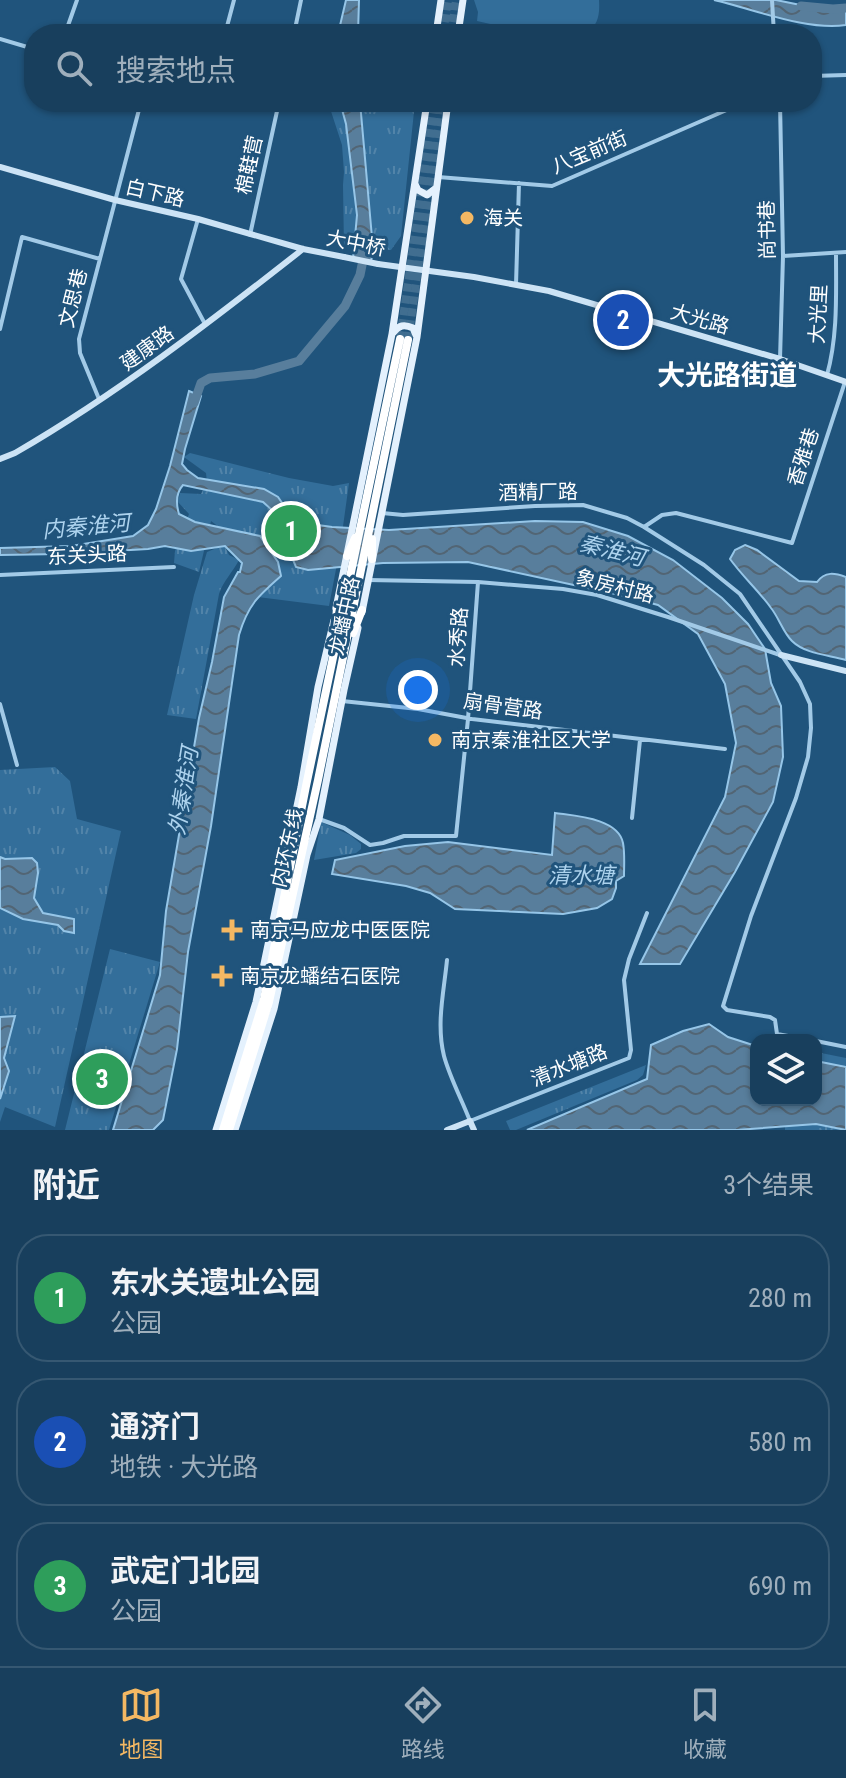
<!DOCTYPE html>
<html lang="zh">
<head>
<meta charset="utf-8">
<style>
  :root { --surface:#183f5d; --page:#254a66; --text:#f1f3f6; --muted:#9fafbc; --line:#365872; --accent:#f4b863 }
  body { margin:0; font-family:"Roboto Condensed","Noto Sans SC",sans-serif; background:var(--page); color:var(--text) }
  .controls { position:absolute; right:24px; bottom:24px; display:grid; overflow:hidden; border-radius:16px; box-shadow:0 2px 6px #0004 }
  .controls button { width:72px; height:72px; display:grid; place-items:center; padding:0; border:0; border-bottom:2px solid var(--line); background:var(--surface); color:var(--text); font:40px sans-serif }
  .you { position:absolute; left:418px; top:690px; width:28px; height:28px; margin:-20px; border:6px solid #fff; border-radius:50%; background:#1a73e8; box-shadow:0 0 0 12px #1a73e833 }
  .badge { display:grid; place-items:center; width:52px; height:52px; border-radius:50%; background:var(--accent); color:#fff; font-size:26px; font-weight:700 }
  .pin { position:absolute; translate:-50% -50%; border:4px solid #fff; box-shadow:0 2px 8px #0006 }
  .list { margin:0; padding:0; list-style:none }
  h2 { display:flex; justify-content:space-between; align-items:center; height:104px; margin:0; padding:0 32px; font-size:34px }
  h2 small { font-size:26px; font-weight:400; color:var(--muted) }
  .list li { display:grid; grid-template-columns:52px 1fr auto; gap:24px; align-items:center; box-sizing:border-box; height:128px; margin:0 16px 16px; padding:0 16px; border:2px solid var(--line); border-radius:32px }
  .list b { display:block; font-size:30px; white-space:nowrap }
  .list p { margin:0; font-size:26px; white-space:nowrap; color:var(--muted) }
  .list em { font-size:26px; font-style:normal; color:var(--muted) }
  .icon { flex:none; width:44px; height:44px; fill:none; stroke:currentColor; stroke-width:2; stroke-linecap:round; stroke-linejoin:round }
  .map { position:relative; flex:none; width:846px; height:1130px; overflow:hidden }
  .search { position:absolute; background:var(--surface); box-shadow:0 2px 6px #0004; left:24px; right:24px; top:24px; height:88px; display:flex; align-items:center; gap:20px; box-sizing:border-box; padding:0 28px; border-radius:32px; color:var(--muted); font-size:30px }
  .sheet { height:536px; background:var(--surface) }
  nav { display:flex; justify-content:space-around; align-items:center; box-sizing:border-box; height:112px; border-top:2px solid var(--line); background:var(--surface); font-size:22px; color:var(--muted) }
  nav a { display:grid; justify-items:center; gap:4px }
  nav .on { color:var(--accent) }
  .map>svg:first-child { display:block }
</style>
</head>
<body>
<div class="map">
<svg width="846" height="1130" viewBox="0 0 846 1130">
  <defs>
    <pattern id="park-tufts" width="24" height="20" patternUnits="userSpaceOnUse" patternTransform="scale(2)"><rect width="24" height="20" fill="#336e9a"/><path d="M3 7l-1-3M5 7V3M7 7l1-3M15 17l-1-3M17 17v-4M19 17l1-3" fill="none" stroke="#5284a9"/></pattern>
    <pattern id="water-waves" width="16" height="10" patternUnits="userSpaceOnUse" patternTransform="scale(2)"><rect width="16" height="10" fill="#587e9c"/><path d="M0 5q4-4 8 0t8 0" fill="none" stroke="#526574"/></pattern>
  </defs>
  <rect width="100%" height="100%" fill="#20547c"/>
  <path fill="#336e9a" d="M474,0H599C600,15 598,25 586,34H534L477,21L478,12Z"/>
  <path fill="url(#park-tufts)" d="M328,102H340L346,124L357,215L355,247H344L343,185L344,172L342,145Z
    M360,102H415L401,236L391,250L373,249Z
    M190,453L289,478L333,486L349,483L340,548L329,606L258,597L281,576L260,536L219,527L211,521L199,572L174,563L175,551L189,514L178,502L180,493L201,494L207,482L206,473L184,457Z
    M219,547H225L229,555L239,560C233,572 223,581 219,594L196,719L167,715L194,595L207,552Z
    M55,767L70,781L77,819L121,831L55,1127L5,1107L0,1122V770Z
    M321,822L350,835L361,844V849L356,853L314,860Z
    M110,949L160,962L109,1130H65Z
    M816,1052L846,1058V1130H785L786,1100H816Z
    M646,1065L643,1075L637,1080L516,1130H510L506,1121Z"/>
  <path fill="url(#water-waves)" stroke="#96c6e8" stroke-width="2" d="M346,0H359L358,34H338Z
    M714,0H776L825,10H846V25C806,31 754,9 714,0Z
    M340,102H360L373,249L371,262L353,259L357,215L346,124Z
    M189,391L201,396L185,449L182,464L187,470L198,478L264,489L278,497L287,510L304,523L332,527L389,530L535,521L583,522L628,536L673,560L722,598L748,624L765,649L771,683L781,706L783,757L773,802L735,872L680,964H640L725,797L736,743L725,684L698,634L658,605L620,595L468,562L383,563L308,570L296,567L272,510L263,502L183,485C175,494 176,504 179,514L195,522L260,536L278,562L281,576C258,596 248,605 239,635L211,826L188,952L177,1049L163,1120L153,1130H113L160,975L166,911L199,718L212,662L224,597L238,572H240L242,563L225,546L191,551L165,546L148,549L61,554L0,555V548L71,546L133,536L148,525L156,509L170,466Z
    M745,545L757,550L799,581L817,582C825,571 835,573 846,577V660C829,655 805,654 792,641C783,632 779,618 771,608C759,591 743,577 730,559L735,550Z
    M555,813C575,816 618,818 623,843C625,854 624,865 624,876L616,881V888L612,899L597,908L563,914L455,909L430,893L406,886L332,874L335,860L405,846L448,842L552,855Z
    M0,857L5,859L32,858L37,863L38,873L34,898L43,913L74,919V933L64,931L58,925L23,919L0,908Z
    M15,1016L4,1058L9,1071L0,1099V1017Z
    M709,1024L728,1037L756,1046V1100H816V1061L846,1067V1130L816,1124L737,1130H527L647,1079L651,1045L683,1031Z"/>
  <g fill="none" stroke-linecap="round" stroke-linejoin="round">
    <path stroke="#587e9c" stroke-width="9" d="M801,6L833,9L846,8
      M194,403L201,383L210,378L255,374L299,361L345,306L360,275L364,255"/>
    <path stroke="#416e90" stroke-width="8" stroke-dasharray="8 4" stroke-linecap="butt" d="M443,34L448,0
      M451,34L456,0
      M400,339L434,102
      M408,340L442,102"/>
    <path stroke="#a2cae7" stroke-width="4" d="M772,0L774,34
      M65,34L77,0
      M225,34L234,0
      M294,34L301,0
      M0,39L34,49
      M812,76L846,75
      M438,177L552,186L745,102
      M198,219L181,279L205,324
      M250,235L279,102
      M783,256L846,252
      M516,285L519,183
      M0,329L22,237L100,259
      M780,359L783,256L780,102
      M827,375C838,335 836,294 836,253
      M99,399L80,353L79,339L141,102
      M382,513L403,515L535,506L583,505L627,518L644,527L704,565L740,594L800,682L810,704L811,728L808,757L796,798L751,916L723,1006L727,1010L770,1017L775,1020L777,1034L810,1040
      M644,527L662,515L676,513L792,543L845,382
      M0,575L174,567
      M368,580L478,582L563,589L597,595L668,617L780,655
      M342,701L418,709L472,719L725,749
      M0,704L17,765
      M632,818L640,740
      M319,819L344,828L370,845L383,843L404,836H456L468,719L478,582
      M447,960C444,991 436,1024 444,1056C450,1078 462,1100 470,1121L629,1058L631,1050L624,980L629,959L647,913
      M816,1041L846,1047"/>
    <path stroke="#cce3f5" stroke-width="6" d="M0,167L115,200L198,219L303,249L344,257
      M378,264L474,277L549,291L780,359L846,382
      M0,459L15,453C117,394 210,322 303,249
      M781,655L846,671
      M447,1130L470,1121L474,1130"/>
    <path stroke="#e4f1fd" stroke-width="7" d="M436,34L441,0
      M458,34L463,0
      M415,184L418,190L427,195L436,188
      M393,333C399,325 404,324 413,328L416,335
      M336,608L392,334L427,102
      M362,612L417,337L448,102
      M216,1130L256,1002L301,787L318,687L334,620
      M235,1130L274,1009L307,855L319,819L344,690L358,628"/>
    <path stroke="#fff" stroke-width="8" d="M372,539V559
      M347,556L355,538
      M336,626L337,605
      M353,633L362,610
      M223,1130L264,999L306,786L400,339
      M229,1130L269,1002L318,780L408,340"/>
    <path stroke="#cce3f5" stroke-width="6" d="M344,257L378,264"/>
  </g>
  <g fill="#f4b863" stroke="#20547c" stroke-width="3">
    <circle cx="467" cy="218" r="8"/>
    <circle cx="435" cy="740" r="8"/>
    <path d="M228 918h8v8h8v8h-8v8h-8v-8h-8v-8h8z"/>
    <path d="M218 964h8v8h8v8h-8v8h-8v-8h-8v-8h8z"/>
  </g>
  <g text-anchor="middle" stroke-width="6" stroke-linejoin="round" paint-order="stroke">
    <g font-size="20" fill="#fff" stroke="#20547c">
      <text transform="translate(589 152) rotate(-23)" y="7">八宝前街</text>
      <text transform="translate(249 165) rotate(-78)" y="7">棉鞋营</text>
      <text transform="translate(155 193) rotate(13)" y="7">白下路</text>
      <text transform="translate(767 230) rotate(-91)" y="7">尚书巷</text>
      <text transform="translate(356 243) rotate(11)" y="7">大中桥</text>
      <text transform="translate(73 298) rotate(-76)" y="7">文思巷</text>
      <text transform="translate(818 314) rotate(-87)" y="7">大光里</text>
      <text transform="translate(700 319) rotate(16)" y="7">大光路</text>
      <text transform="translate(147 348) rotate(-36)" y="7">建康路</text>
      <text transform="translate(803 457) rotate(-72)" y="7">香雅巷</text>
      <text transform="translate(538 492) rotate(-1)" y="7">酒精厂路</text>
      <text transform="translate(87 555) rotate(-3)" y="7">东关头路</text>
      <text transform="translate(615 586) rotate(14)" y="7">象房村路</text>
      <text transform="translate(344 616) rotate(-78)" y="7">龙蟠中路</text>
      <text transform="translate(458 637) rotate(-86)" y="7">水秀路</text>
      <text transform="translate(503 706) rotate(8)" y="7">扇骨营路</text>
      <text transform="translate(287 848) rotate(-77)" y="7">内环东线</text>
      <text transform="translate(569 1065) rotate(-22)" y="7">清水塘路</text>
    </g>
    <g font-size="20" fill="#fff" stroke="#20547c" text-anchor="start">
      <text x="483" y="225">海关</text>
      <text x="451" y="747">南京秦淮社区大学</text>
      <text x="250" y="937">南京马应龙中医医院</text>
      <text x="240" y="983">南京龙蟠结石医院</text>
    </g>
    <g font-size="22" font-style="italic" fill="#add3ee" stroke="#20547c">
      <text transform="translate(86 526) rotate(-5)" y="8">内秦淮河</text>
      <text transform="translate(612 550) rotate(14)" y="8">秦淮河</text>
      <text transform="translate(183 791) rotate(-81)" y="8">外秦淮河</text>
      <text x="581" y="883">清水塘</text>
    </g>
    <g font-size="28" font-weight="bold" fill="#fff" stroke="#20547c">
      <text x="727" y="385">大光路街道</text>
    </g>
  </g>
</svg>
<div class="controls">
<button><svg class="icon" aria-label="layers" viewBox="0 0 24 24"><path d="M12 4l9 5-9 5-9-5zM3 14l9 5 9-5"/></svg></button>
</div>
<div class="you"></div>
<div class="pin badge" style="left:291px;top:531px;background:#2e9e5b">1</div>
<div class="pin badge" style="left:623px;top:320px;background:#1a4fb4">2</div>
<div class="pin badge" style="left:102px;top:1079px;background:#2e9e5b">3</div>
<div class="search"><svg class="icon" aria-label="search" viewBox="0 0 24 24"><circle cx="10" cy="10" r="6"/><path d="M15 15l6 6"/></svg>搜索地点</div>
</div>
<section class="sheet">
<h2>附近<small>3个结果</small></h2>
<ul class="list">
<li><span class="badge" style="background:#2e9e5b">1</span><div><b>东水关遗址公园</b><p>公园</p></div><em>280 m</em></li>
<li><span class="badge" style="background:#1a4fb4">2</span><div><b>通济门</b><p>地铁 · 大光路</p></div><em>580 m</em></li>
<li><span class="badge" style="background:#2e9e5b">3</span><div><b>武定门北园</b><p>公园</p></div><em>690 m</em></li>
</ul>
</section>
<nav>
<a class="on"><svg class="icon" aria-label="map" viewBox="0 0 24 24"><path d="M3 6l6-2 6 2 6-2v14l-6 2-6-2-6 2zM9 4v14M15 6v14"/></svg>地图</a>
<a><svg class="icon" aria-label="directions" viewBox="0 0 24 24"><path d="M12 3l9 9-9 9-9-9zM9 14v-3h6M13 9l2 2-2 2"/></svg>路线</a>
<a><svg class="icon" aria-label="saved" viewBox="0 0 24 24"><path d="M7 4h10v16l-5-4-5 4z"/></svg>收藏</a>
</nav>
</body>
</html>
